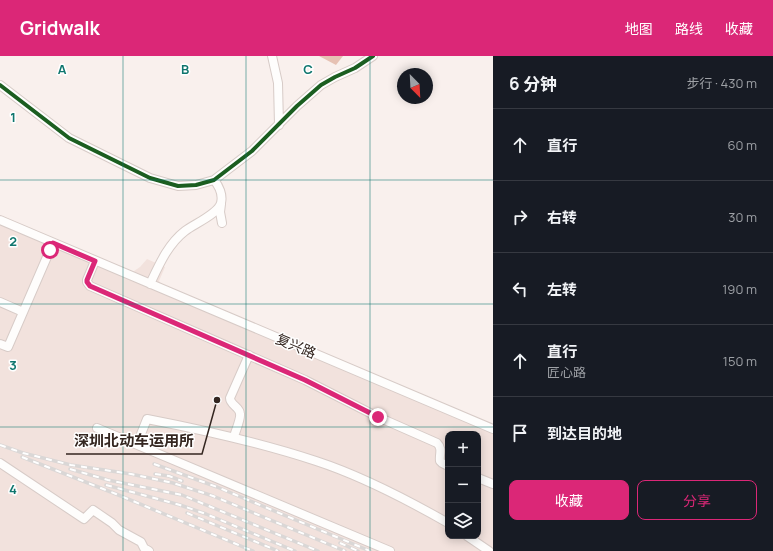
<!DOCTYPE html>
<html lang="zh">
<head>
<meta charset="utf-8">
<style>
  :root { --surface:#171b24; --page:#20242c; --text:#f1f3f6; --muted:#9ea1a6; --line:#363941; --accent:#db2777 }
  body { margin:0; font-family:Manrope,"Noto Sans SC",sans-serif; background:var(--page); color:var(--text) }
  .controls { position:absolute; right:12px; bottom:12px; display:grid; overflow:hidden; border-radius:8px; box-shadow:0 2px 10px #0003 }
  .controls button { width:36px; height:36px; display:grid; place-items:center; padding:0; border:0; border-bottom:1px solid var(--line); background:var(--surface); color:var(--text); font:20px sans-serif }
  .compass { position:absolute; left:397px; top:12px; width:36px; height:36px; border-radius:50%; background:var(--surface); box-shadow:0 2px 10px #0003; rotate:156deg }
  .stop { position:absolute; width:12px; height:12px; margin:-9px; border:3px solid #db2777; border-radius:50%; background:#fff }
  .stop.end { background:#db2777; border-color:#fff; box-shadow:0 1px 4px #0008 }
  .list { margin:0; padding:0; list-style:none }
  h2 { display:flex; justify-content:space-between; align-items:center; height:52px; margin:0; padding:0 16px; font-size:17px }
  h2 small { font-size:13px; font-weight:400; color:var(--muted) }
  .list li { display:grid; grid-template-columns:26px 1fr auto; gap:12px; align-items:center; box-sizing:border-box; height:72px; padding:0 16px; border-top:1px solid var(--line) }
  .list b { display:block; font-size:15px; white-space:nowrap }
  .list p { margin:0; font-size:13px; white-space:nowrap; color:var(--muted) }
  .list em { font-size:13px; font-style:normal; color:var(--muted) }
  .actions { display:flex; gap:8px; padding:12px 16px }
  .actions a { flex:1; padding:9px 0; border:1px solid var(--accent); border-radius:8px; text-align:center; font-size:14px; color:var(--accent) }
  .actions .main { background:var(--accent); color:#fff }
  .icon { flex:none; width:22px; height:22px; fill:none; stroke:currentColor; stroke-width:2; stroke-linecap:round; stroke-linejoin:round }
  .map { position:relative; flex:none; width:493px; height:495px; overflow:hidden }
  header { display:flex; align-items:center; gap:24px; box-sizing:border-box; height:56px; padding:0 20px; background:var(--accent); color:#fff }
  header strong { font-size:19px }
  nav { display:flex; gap:22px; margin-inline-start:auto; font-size:14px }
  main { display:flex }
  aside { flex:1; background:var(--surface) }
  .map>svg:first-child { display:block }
</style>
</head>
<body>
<header>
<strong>Gridwalk</strong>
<nav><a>地图</a><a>路线</a><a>收藏</a></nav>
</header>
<main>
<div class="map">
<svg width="493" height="495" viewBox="0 0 493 495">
  <rect width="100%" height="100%" fill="#f9f0ed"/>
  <path fill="#f2e2dd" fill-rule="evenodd" d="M0,159L128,215H134L140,211L147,203L165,211L159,225L162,229L493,369V495H0ZM448,378H478V480H448Z"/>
  <path fill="#e6c1b3" d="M319,0H343L336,9Z"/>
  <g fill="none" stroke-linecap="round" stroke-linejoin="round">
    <g stroke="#d7cbc7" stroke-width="10">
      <path id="minor" d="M272,0L278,27L279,69
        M0,29L69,82L150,122L178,130L196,129L214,124L252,95L297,50L321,29L335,21L355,12L373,0
        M221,148L220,156L222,167
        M0,164L493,373
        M95,205L87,224V226L90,230L305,324L378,361L437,387C443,393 439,398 440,405L442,407L448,410
        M150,228C159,209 168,188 185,175C194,168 218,158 221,147C223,139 219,130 214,124
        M0,246L23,256
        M0,288L8,291L53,187
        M97,372L390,495
        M234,381C235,376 241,363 240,358C240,351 230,349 230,342L249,299
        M137,388L147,363C204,374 261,387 316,405C362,420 406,443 448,467
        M0,407L84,463L93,454L112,467L119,474L141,486L144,492L149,495
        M478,422L493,428
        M467,480L489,495"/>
    </g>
    <use href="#minor" stroke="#fefdfc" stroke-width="8"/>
    <g stroke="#dad7d6" stroke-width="3.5">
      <path id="rail" d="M0,389L23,397L71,409L131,418L173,427L213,440L345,495
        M22,401L116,438L253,495
        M154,408L217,431L370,495
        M70,413L108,424L182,439L318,495
        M155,418L169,420L182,425
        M106,429L180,449L206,458L295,495
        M187,457L278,495
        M340,487L358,495"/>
    </g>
    <use href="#rail" stroke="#fff" stroke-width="2" stroke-dasharray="6" stroke-linecap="butt"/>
    <g stroke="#fff" stroke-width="6">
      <path id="cycleway" d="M0,29L69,82L150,122L178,130L196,129L214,124L252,95L297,50L321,29L335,21L355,12L373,0"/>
    </g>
    <use href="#cycleway" stroke="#1b5e20" stroke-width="4"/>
  </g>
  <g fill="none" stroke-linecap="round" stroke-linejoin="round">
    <path stroke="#db2777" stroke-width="5" d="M50,194L53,187L95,205L87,224V226L90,230L305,324L378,361"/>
  </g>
  <path fill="none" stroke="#0f766e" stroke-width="1" stroke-opacity="0.55" d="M123,0V495M246,0V495M370,0V495M0,124H493M0,248H493M0,371H493"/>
  <g text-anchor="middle" stroke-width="3" stroke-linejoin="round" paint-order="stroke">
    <g font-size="14" fill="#342620" stroke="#fff">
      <text transform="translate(296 290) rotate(23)" y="5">复兴路</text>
    </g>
  </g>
  <g font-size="13" text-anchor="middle" font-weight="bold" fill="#0f766e" stroke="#fff" stroke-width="3" stroke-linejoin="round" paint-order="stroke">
    <text x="62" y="18">A</text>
    <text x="185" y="18">B</text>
    <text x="308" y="18">C</text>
    <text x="13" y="66">1</text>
    <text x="13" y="190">2</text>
    <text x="13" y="314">3</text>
    <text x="13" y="438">4</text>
  </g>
  <path fill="none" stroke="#342620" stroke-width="1.5" d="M217 344L202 398H66"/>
  <circle fill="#342620" stroke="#fff" stroke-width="1.5" cx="217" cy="344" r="4"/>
  <g font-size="15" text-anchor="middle" font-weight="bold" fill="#342620" stroke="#fff" stroke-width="3" stroke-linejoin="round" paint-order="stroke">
    <text x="134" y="390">深圳北动车运用所</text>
  </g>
</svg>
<div class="controls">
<button>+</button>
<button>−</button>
<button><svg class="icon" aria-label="layers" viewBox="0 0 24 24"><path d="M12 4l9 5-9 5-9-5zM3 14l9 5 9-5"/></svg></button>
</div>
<svg class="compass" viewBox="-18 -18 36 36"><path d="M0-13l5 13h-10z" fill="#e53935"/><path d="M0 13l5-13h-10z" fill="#9ea1a6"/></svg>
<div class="stop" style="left:50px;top:194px"></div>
<div class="stop end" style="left:378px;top:361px"></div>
</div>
<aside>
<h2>6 分钟<small>步行 · 430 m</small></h2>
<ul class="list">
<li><svg class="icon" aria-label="ahead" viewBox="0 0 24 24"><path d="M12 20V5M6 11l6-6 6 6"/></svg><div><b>直行</b></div><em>60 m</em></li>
<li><svg class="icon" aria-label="right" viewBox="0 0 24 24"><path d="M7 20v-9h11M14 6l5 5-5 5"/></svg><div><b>右转</b></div><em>30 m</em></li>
<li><svg class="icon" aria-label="left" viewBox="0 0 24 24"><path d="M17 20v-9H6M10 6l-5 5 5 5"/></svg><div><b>左转</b></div><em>190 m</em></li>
<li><svg class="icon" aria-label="ahead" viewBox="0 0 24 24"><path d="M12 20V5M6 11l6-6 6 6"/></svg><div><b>直行</b><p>匠心路</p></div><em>150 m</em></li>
<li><svg class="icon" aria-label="arrive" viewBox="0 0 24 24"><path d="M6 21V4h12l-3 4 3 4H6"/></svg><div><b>到达目的地</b></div></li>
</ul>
<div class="actions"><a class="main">收藏</a><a>分享</a></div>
</aside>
</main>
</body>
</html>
